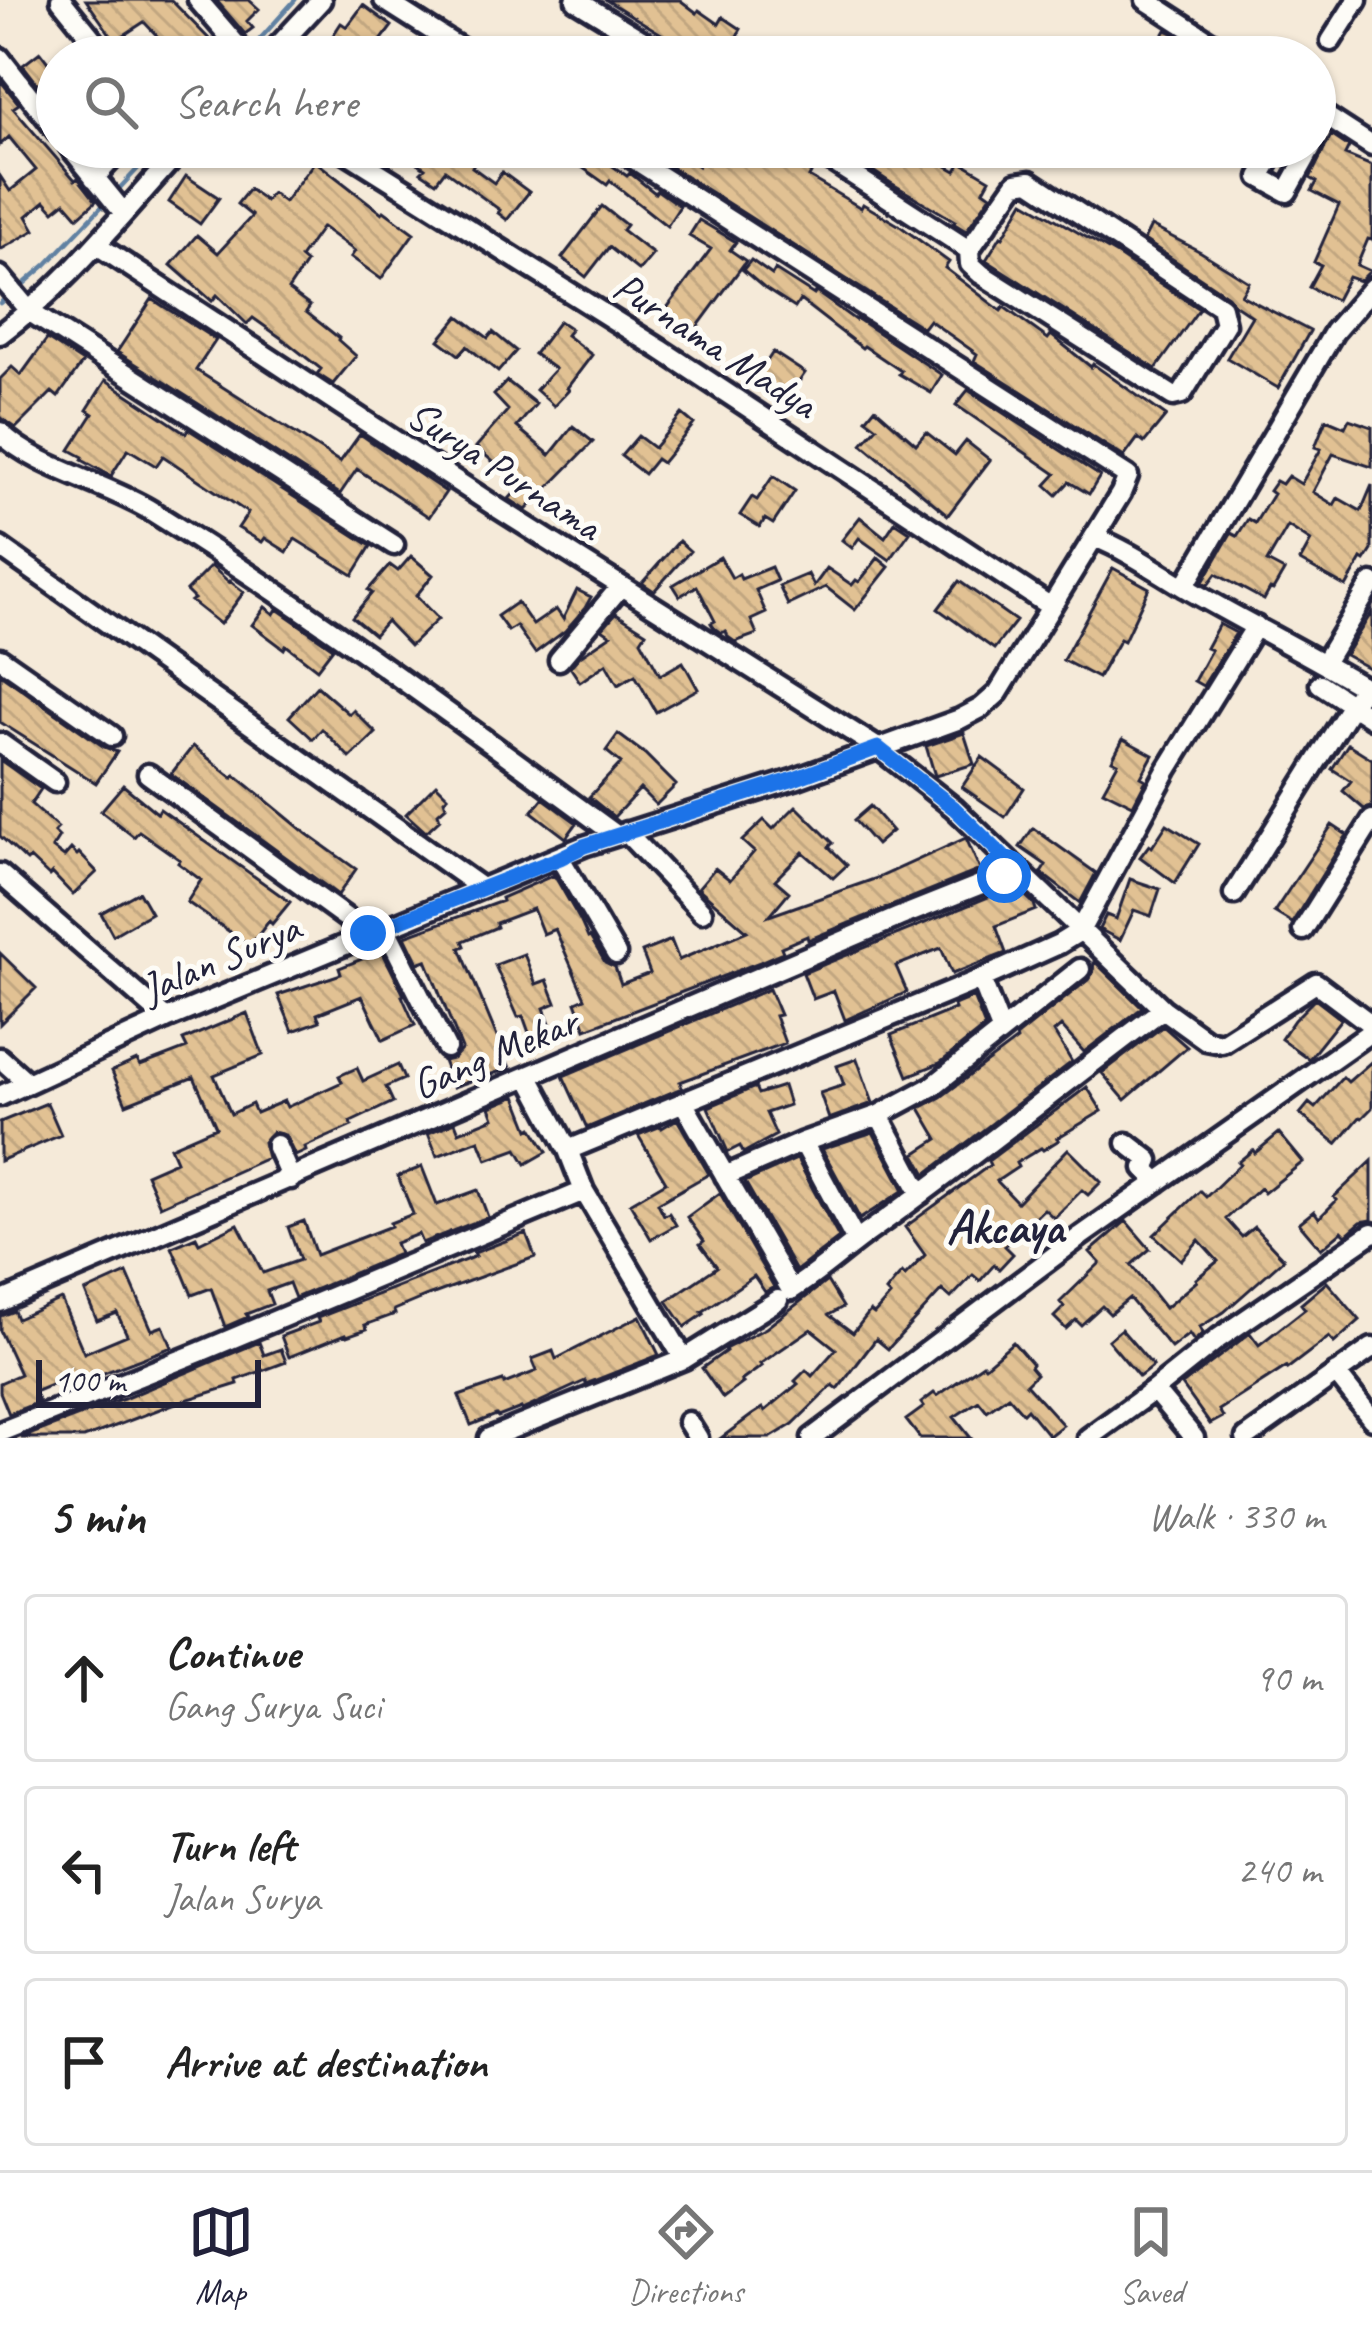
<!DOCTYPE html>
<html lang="en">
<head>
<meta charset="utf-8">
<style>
  :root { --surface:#fff; --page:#f2f2f2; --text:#222; --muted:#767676; --line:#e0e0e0; --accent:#22223b }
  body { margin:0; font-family:Caveat,sans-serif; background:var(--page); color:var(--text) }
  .scale { position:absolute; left:36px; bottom:30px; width:225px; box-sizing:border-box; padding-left:12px; border:6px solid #22223b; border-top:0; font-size:33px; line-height:42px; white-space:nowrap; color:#22223b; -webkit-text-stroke:9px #fdfcf7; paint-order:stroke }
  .stop { position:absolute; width:36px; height:36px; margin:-27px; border:9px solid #1a73e8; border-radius:50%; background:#fff }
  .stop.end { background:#1a73e8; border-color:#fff; box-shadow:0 3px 12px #0008 }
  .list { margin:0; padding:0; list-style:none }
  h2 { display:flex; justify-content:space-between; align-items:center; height:156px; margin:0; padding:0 48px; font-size:51px }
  h2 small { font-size:39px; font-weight:400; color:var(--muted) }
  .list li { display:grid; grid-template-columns:78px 1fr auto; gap:36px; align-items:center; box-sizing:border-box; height:168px; margin:0 24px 24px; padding:0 24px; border:3px solid var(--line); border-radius:12px }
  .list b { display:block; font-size:45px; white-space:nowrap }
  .list p { margin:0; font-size:39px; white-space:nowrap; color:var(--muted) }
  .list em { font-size:39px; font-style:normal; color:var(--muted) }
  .icon { flex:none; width:66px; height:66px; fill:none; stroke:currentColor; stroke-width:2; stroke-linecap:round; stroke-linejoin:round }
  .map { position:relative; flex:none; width:1372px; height:1438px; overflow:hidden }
  .search { position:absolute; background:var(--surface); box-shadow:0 3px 9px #0004; left:36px; right:36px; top:36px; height:132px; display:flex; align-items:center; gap:30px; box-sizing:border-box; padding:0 42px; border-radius:66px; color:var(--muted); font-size:45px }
  .sheet { height:732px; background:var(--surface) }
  nav { display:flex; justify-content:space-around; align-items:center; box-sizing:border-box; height:168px; border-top:3px solid var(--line); background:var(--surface); font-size:33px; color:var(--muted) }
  nav a { display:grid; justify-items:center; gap:6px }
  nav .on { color:var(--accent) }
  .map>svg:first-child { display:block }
</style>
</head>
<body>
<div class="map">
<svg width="1372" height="1438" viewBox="0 0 1372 1438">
  <defs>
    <pattern id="building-back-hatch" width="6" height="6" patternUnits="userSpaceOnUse" patternTransform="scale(3)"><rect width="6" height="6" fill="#e1c193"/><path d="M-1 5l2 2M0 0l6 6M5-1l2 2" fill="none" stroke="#c1a680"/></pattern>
  </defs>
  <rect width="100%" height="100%" fill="#f5ead9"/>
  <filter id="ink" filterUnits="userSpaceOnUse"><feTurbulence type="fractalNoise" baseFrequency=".00833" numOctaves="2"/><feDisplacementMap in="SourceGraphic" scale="24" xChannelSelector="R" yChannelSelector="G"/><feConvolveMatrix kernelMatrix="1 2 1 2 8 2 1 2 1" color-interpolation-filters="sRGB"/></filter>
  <g filter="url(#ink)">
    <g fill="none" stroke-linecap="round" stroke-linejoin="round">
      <path stroke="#6081a2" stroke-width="4.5" d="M251,49L295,0
        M117,191L158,147
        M19,288L47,264L109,199
        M0,303L10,295"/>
    </g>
    <path fill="url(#building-back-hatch)" stroke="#22223b" stroke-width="3" d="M86,0H171L211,41L199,51L204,57H141L162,41L144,22L115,41Z
      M216,0H249L259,9L247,21L253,28L245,34Z
      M606,0H680L697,13L699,10L719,24L723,17L741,29L737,36L771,57H699Z
      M363,5L392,26L377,46L379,48L373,57H322L333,41L330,40L341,23L347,27Z
      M1166,30L1176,35L1209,57H1151Z
      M40,52L57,74V109L23,65Z
      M0,80L19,104L13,108L75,180L78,178L96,201L78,217L65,202L54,211L45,201L27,216L35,230L0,250V176L10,191L36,170L9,137L0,145Z
      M1331,135L1349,147L1345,155L1372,166V240L1368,239L1357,265L1370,271L1360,281L1348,277L1336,300L1309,287L1321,265L1314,262L1339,205L1312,191L1317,182L1310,178Z
      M395,147H483L472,167L494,183L502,172L529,192L507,220L498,213L500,210L445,170L436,182L421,172L425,168Z
      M640,147H672L698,166L710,147H772L811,173L809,177L861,208L863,204L900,226L949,262L945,268L1001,311L1004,307L1048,339L1051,335L1091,367L1093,364L1166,416L1144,443L1138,438L1124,457L974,361L977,354L929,320L923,328Z
      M837,147H914L956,171L961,162L990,179L984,190L991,195L966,231L953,223L955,221L891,183Z
      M587,148L627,176L630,173L655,193L657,190L680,206L667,226L610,181L607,185L576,163Z
      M315,161L382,213L384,211L414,233L381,279L351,257L355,251L322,227L300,258L306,263L288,290L310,306L306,312L339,338L338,340L356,356L333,384L317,374L321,369L284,340L253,318L247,324L217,295L212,301L171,265L197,235L218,253L252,216L237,204L249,189L265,201L272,193L284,202Z
      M186,176L219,198L200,224L169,202Z
      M1024,201L1117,255L1199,309L1156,369L986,260L1001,236L1003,237Z
      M602,206L626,225L622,230L653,254L639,271L609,247L586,277L562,258Z
      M699,220L736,242L730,250L746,261L693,333L664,312L711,249L689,236Z
      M1151,226L1201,252L1249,282L1241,295L1310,331L1278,388L1227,358L1252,316L1234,304L1228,296L1144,240Z
      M751,260L772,275L775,270L814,295L816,292L855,320L856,318L942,375L931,393L899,374L901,371L864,346L862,348L800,300L795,308L764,288L743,270Z
      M152,299L216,340L196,370L218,384L340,462L360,434L446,492L429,517L357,469L340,494L117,352Z
      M459,316L488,338L493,332L516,351L498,372L467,346L459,355L439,340Z
      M559,321L571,329L566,335L592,355L567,388L569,390L554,406L536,390L555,369L534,354Z
      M47,339L83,362L58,397L52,392L16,428L0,417V379L12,367L21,375Z
      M773,352L805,373L789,396L758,375Z
      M106,380L186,433L188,429L371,546L353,575L295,539L287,552L265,538L262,542L238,528L248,513L163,456L156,466L128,449L111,476L82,460L83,457L70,450L93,414L87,410Z
      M507,381L536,404L517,427L550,455L573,426L593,442L526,510L509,499L521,486L476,447L508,410L494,395Z
      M968,390L1100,476L1089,494L1069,482L1057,495L1046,485L1056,474L956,405Z
      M875,408L916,444L926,432L955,455L966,441L990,460L948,515L862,444L877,427L866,419Z
      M682,414L694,424L662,463L656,459L644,474L621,456L638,436L654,448Z
      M1326,419L1345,427L1349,419L1372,427V467L1333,454L1313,492L1334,505L1338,498L1361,511L1372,485V550L1365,561L1362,559L1346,587L1300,561L1311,541L1288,526L1267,562L1284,571L1273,590L1270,589L1264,600L1216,574L1208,585L1203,582L1231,533L1237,536L1248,519L1255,523L1273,494L1269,491L1276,481L1282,484L1288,476L1301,484L1321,449L1315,447Z
      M773,476L795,491L773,524L765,519L760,527L740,515L752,497L757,500Z
      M860,517L885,537L895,522L910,532L890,560L859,538L852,548L842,540Z
      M679,541L690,551L654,591L642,583Z
      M411,556L433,575L416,596L438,619L410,646L386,621L374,635L352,617L372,593L368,590L390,565L398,571Z
      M720,557L732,578L739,574L741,579L771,567L777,581L756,590L766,613L751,620L757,634L735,642L728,637L726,631L721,633L714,628L711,623L715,621L697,586L680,596L673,585Z
      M878,558L889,567L855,610L826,587L788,605L779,586L808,574L814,586L827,568L852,585L856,580L859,582Z
      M211,566L229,582L230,581L244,592L220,624L191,601L194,599L186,591Z
      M1113,568L1149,588L1124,641L1120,639L1098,678L1063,660Z
      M959,581L1016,621L994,649L938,609Z
      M577,590L591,597L585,608L565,631L535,653L516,626L508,631L497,616L517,602L533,625L556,609L563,619Z
      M265,607L274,614L277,609L333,648L317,669L286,645L284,649L252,625Z
      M1372,612V670L1345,655Z
      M616,613L646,632L641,640L660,675L683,662L698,689L656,712L635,675L618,685L606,664L580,682L570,667L580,656L611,635L602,629Z
      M1219,624L1236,633L1203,686L1194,681L1211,650L1206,648Z
      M0,674L104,747L117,752L96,783L0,722Z
      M317,686L349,714L353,710L376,733L350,758L322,729L313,739L289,717Z
      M964,733L974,764L935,776L926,746Z
      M618,734L645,754L676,785L656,805L640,789L614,817L589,797L621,763L606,751Z
      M1123,739L1153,755L1141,777L1146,780L1133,805L1103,790L1118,763L1112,760Z
      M1348,744L1372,759V807L1364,809L1343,791L1351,781L1332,769Z
      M193,746L233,778L235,775L250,787L307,834L356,869L338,895L171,774Z
      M982,757L1024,788L1005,817L962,787Z
      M0,760L41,789L31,804L58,828L54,832L59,837L52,848L64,857L71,849L77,855L79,853L97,872L73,895L52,873L49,876L30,858L27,861L0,836Z
      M436,784L448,796L444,800L446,806L438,813L440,819L426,832L406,814Z
      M123,785L157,813L160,809L290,902L272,924L269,921L250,946L187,902L201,880L178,863L180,860L139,831L134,837L101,811Z
      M543,798L577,823L566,838L532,812Z
      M796,806L833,843L829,847L847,865L833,878L803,852L775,880L789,892L769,916L880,877L966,838L980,870L808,940L807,936L781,947L783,952L760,962L586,1029L576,1002L585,998L555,929L543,934L533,909L496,923L497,927L463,941L465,946L460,948L510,1068L453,1087L443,1061L453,1059L462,1049L426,960L418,963L405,936L502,901L501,898L554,875L580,920L588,938L590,937L605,962L615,967L621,984L650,973L642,952L671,940L679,960L747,931L698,888L715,868L730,880L754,852L742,841L764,820L773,829Z
      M870,806L892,831L876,845L854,820Z
      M1167,824L1199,844L1175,883L1140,857L1149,845L1152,847Z
      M1332,825L1347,835L1292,923L1274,912Z
      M1033,828L1096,873L1080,903L1041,873L1046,865L1020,847Z
      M1130,879L1160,889L1151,916L1134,910L1120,940L1099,929L1106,915L1116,919Z
      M1015,886L1034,904L1036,910L996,926L1006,953L952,974L941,948L896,966L907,992L845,1020L834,991L813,999L803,973Z
      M139,892L151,913L113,935L101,913Z
      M382,951L404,995L402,996L415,1025L383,1040L362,996L317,1014L320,1021L293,1031L278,995L341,974L339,968Z
      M0,953L36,988L0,1024Z
      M524,954L536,984L547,980L556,1003L544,1008L554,1033L532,1041L523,1016L518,1017L495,965Z
      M1094,961L1142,1008L1084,1052L1061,1026L1054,1032L1072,1062L926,1174L915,1154L938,1139L920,1108L941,1097L1017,1040L1016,1037L1088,980L1093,973Z
      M769,989L780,1015L775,1016L785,1043L680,1082L682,1088L587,1128L563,1076Z
      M973,997L985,1027L940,1063L908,1076L891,1035L955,1009L954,1005Z
      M1315,999L1341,1019L1309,1059L1281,1039L1294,1020Z
      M247,1013L263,1055L214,1075L231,1114L252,1104L256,1113L284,1101L287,1107L342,1082L339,1076L357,1068L363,1081L398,1065L404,1079L386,1087L393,1102L351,1122L352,1126L305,1147L306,1151L295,1156L285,1135L272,1132L263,1142L267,1158L160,1206L146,1174L176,1161L170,1147L216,1127L194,1077L126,1104L112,1071L137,1060L140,1066L187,1048L183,1040Z
      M1163,1026L1187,1047L1125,1100L1102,1073Z
      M857,1059L873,1103L829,1119L820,1093L844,1085L837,1066Z
      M1372,1061V1108L1362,1118L1360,1117L1337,1144L1300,1114L1309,1103L1315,1108L1343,1077L1348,1082Z
      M783,1086L789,1105L766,1113L776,1135L743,1153L740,1146L728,1152L708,1107L755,1087L758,1094Z
      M1087,1087L1102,1111L1057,1138L1059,1140L1043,1150L1041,1148L1016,1163L1018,1167L997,1181L1017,1202L1068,1149L1101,1182L1088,1195L1082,1190L1054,1218L1044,1209L1005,1246L1013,1254L999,1269L994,1265L980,1281L973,1275L951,1298L942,1290L888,1349L876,1339L838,1389L833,1385L793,1424L770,1438H721L752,1415L763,1408L765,1411L798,1384L795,1381L806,1370L812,1376L836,1349L811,1329L760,1364L762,1366L741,1381L743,1383L723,1398L702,1368L726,1351L725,1349L766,1328L827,1281L843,1307L829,1315L853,1333L870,1311L874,1314L890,1296L886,1292L893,1283L902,1273L905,1276L925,1255L905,1227L990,1165L988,1161Z
      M516,1096L529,1129L532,1127L547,1152L526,1164L517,1149L487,1160L479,1140L437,1156L428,1133L455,1122L459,1132L494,1118L490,1107Z
      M47,1103L61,1135L0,1161V1122Z
      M677,1119L709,1174L658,1203L664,1215L669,1213L676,1225L651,1239L630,1203L666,1182L638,1135L661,1126L662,1128Z
      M873,1132L904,1190L860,1219L822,1149Z
      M1279,1133L1303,1162L1264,1193L1260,1188L1226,1219L1242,1237L1254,1227L1284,1259L1224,1312L1200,1327L1203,1333L1194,1341L1189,1334L1171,1348L1129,1298L1110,1314L1102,1306L1081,1325L1076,1320L1066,1329L1054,1317L1064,1307L1060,1302L1100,1263L1090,1252L1126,1221L1150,1249L1131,1265L1165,1308L1197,1281L1196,1279L1218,1261L1199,1240L1181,1260L1154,1235L1200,1191L1206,1197L1240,1164L1238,1162L1253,1150L1255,1153Z
      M797,1159L839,1238L796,1271L745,1182Z
      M1372,1161V1220L1361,1222L1346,1235L1342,1231L1321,1249L1299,1223L1314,1211L1319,1218L1337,1200L1334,1197Z
      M422,1167L437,1205L478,1190L488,1217L422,1243L418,1234L395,1243L399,1254L295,1298L289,1283L267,1291L272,1304L246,1314L248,1317L225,1327L211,1288L192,1295L172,1247L196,1237L199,1243L238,1224L263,1273L300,1260L288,1227L304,1221L316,1255L391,1226L390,1223L413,1214L398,1176Z
      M720,1193L774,1287L765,1292L754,1276L702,1312L704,1314L685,1327L667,1301L717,1267L700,1244L704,1241L687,1217Z
      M526,1233L535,1257L425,1297L394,1310L395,1314L365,1325L367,1329L347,1336L346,1334L289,1357L281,1336L319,1322L317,1318L476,1256L474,1253Z
      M127,1273L152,1330L163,1326L172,1347L83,1381L80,1373L34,1392L39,1402L9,1414L0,1392V1383L20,1374L0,1331V1316L14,1311L17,1319L61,1299L84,1353L127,1335L117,1313L97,1321L85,1292Z
      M1327,1282L1360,1320L1334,1343L1329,1337L1287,1369L1286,1367L1219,1410L1223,1417L1210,1424L1182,1385L1250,1333L1259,1345L1305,1309L1301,1304Z
      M640,1316L659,1355L586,1384L585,1381L522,1410L521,1408L498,1417L496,1415L471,1425L459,1396L503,1381L504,1384L537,1371L532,1359L553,1351L556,1359Z
      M1121,1329L1153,1366L1139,1377L1108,1340Z
      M259,1342L264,1355L281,1349L286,1362L237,1380L238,1384L173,1404L84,1438H21L126,1398Z
      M1013,1342L1032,1364L1030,1367L1036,1374L1026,1384L1063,1425L1049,1436L1027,1409L1023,1413L1008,1396L987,1411L979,1401L954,1417L971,1438H920L906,1420L924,1407L921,1403L934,1393L937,1396L983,1364L985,1366Z"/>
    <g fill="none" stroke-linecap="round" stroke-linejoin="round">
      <g stroke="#22223b" stroke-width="27">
        <path id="minor" d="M61,0L107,57
          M198,0L247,57
          M384,0L474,57
          M576,0L669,57
          M1146,0L1234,57
          M1331,41L1357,0
          M268,57L321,0
          M0,58L57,131
          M1315,109L1372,146
          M70,147L123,212
          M338,147L660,349L1051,607
          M810,147L969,250L970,264L981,274L1173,396L1182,394L1225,324L1221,307L1030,181L1016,183L969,250
          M1277,147L1260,177L1287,192L1312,147
          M94,178L123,147
          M97,245L496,507L878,748L954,808L1163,1009L1206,1040L1222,1043L1316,983L1372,1025
          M0,276L30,312L394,545
          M0,334C70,282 124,211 183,147
          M0,432C33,467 109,484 153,512C313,612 464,724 616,835
          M1094,537C1127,550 1154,569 1184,587C1246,623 1311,655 1372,692
          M0,547L480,887
          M1184,587L1334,332L1372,288
          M0,658L112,736
          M559,660L621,586
          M1324,663L1372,583
          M1320,684L1372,718
          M0,743L55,782
          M148,774L367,933
          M626,832L702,912
          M560,858L616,954
          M0,874L166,1019
          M1234,894L1363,687
          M385,927L446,1048
          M1303,930L1372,820
          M981,979L1001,1030
          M0,1058L28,1083
          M529,1077L568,1150L584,1191L684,1359
          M0,1096L166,1019L584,846L795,779L960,719L981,708L998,693L1121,493L1128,476L615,147
          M684,1104L791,1290C822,1271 844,1249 873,1229C972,1158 1066,1082 1163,1009
          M879,1115L921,1194
          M803,1142L856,1241
          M1127,1143L1149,1160L1144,1168L1158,1182
          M276,1145L291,1179
          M568,1150L981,979L1059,944L1080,931L1167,770L1256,626
          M725,1176L803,1142L879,1115L933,1086L1080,969
          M0,1302L899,917L1017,870
          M1336,1373L1372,1419
          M1154,1390L1194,1438
          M688,1422L698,1438
          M0,1432L200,1352L584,1191
          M489,1438L684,1359L778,1300
          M812,1438L1081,1236L1372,1031
          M1088,1438L1154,1390L1219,1338L1372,1233
          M1246,1438L1372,1348"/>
      </g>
      <use href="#minor" stroke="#fdfcf7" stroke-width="18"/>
    </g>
  </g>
  <g fill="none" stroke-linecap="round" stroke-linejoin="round" filter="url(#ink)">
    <path stroke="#1a73e8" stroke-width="15" d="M368,933L560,858L584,846L794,779L878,748L954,808L1017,870L1004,876"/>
  </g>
  <g text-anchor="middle" stroke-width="10" stroke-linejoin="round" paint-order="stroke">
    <g font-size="42" fill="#22223b" stroke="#fdfcf7">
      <text transform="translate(716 344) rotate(33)" y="15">Purnama Madya</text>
      <text transform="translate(505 469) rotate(33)" y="15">Surya Purnama</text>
      <text transform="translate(220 957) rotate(-23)" y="15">Jalan Surya</text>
      <text transform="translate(494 1052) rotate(-23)" y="15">Gang Mekar</text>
    </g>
    <g font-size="48" font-weight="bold" fill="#22223b" stroke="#fdfcf7">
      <text x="1005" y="1243">Akcaya</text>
    </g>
  </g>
</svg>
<div class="scale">100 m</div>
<div class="stop" style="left:1004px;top:876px"></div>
<div class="stop end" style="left:368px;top:933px"></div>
<div class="search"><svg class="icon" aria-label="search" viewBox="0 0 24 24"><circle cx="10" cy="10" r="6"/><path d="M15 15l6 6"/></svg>Search here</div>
</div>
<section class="sheet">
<h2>5 min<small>Walk · 330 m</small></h2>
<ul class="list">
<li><svg class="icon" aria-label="ahead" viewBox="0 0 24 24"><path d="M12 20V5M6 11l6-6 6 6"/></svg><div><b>Continue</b><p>Gang Surya Suci</p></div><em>90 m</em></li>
<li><svg class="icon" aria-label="left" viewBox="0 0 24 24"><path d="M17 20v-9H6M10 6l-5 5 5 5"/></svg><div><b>Turn left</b><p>Jalan Surya</p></div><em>240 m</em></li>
<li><svg class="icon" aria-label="arrive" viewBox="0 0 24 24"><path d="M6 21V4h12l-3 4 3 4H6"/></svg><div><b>Arrive at destination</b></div></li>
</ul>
</section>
<nav>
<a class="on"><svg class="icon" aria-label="map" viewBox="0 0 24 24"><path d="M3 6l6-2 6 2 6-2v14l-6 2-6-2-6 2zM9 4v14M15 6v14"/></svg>Map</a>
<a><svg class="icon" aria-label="directions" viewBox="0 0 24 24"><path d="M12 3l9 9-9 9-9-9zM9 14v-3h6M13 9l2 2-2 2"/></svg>Directions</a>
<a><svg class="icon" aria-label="saved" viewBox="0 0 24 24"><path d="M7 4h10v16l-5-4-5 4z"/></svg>Saved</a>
</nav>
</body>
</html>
